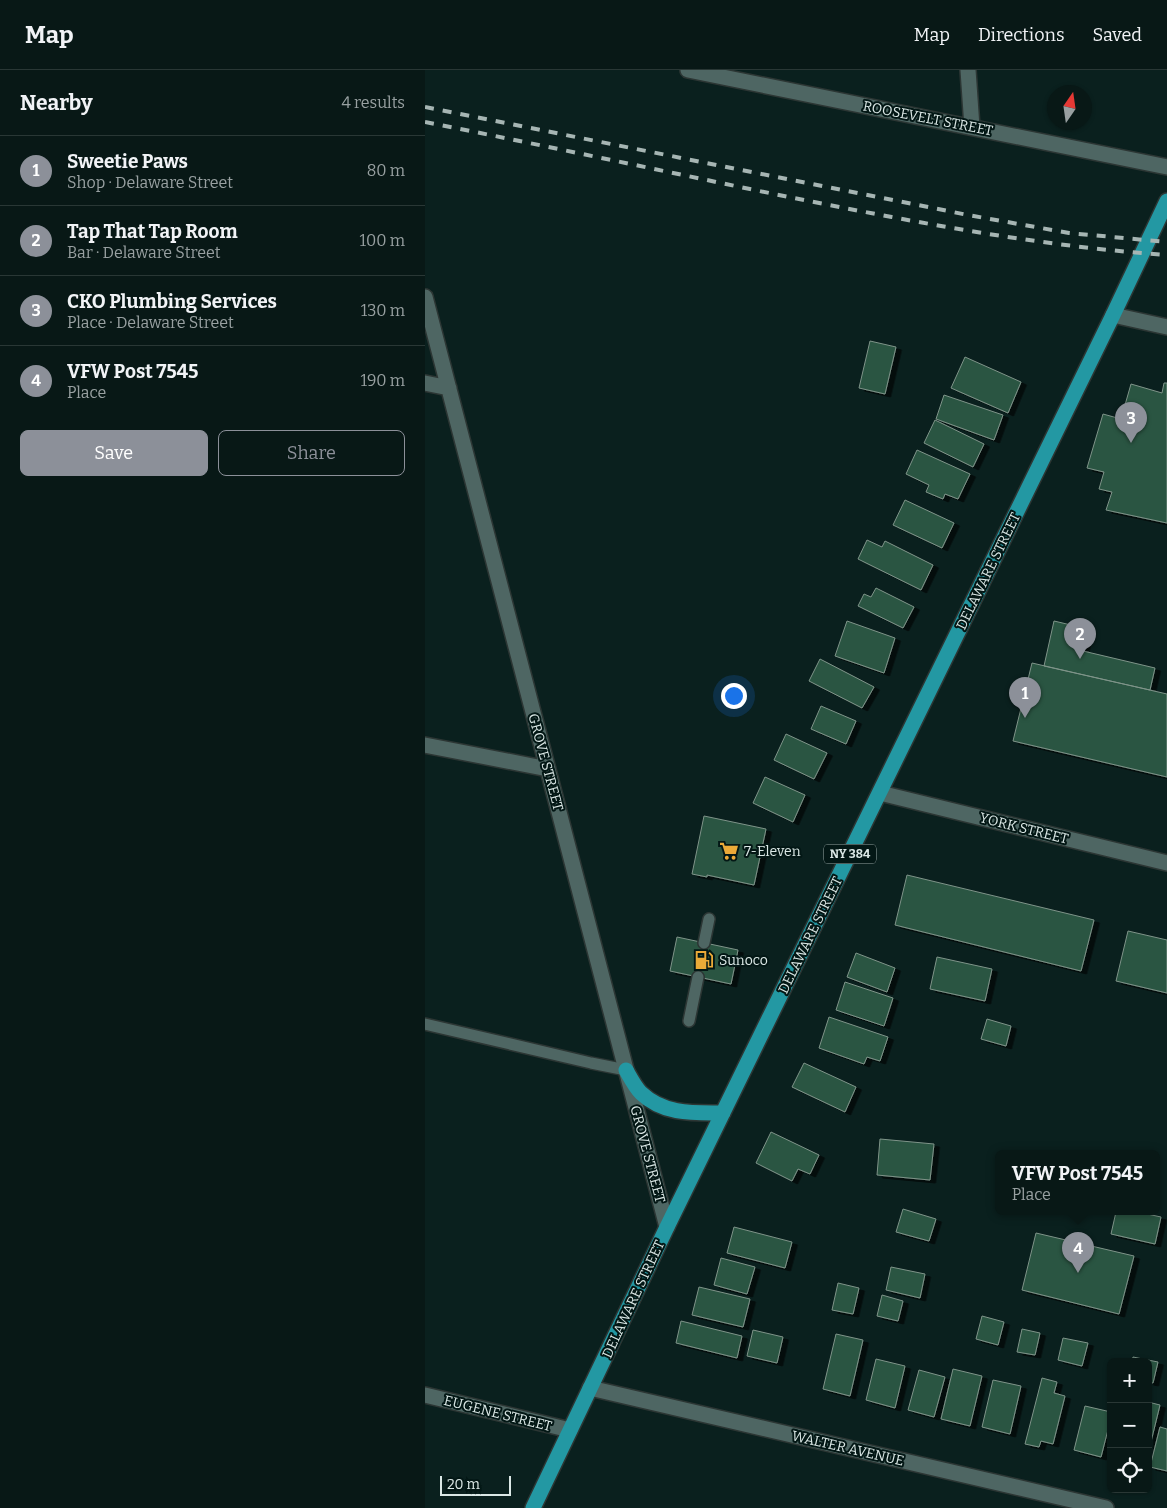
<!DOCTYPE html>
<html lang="en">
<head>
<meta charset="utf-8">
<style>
  :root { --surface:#081816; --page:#11211f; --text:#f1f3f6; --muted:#98a0a1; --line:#293735; --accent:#8c9099 }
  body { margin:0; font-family:Bitter,serif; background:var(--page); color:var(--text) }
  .controls { position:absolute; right:15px; bottom:15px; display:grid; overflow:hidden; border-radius:8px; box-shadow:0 1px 4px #0004 }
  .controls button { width:45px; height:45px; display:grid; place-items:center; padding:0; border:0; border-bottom:1px solid var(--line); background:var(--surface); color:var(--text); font:25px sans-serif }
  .compass { position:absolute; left:622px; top:15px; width:45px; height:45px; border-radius:50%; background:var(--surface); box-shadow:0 1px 4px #0004; rotate:13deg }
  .scale { position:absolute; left:15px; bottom:12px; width:71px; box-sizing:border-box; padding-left:5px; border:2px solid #dbe8e6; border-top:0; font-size:14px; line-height:18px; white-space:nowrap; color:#dbe8e6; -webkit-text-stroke:4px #031715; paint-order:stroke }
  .you { position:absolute; left:308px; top:625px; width:18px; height:18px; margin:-12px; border:4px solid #fff; border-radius:50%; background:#1a73e8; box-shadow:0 0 0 8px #1a73e833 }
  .badge { display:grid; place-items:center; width:32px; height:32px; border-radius:50%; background:var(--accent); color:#fff; font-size:16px; font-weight:700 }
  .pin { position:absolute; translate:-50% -41px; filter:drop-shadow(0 1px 2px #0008) }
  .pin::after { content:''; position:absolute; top:26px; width:18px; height:15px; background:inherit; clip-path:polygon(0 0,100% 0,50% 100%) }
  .popup { position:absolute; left:570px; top:1080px; width:165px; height:65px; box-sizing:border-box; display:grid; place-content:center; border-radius:8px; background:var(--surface); filter:drop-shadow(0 1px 4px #0005); font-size:16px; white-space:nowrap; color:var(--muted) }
  .popup b { font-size:19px; color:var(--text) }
  .popup::after { content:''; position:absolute; left:50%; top:100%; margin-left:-10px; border:10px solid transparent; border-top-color:var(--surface) }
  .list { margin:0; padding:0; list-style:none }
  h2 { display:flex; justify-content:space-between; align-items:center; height:65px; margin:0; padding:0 20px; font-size:21px }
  h2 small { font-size:16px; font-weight:400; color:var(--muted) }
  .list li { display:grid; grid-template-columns:32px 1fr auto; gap:15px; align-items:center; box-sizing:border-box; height:70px; padding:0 20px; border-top:1px solid var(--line) }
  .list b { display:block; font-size:19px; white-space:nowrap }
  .list p { margin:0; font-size:16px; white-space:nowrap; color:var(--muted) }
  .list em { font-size:16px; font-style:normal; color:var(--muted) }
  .actions { display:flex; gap:10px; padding:15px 20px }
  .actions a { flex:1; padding:11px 0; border:1px solid var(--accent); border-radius:8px; text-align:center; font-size:18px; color:var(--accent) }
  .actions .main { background:var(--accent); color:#fff }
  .icon { flex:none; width:28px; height:28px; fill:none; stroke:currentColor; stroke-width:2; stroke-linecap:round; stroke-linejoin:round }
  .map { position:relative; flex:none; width:742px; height:1438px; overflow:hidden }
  header { display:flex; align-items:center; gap:30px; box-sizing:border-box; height:70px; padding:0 25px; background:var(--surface); border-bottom:1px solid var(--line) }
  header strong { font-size:24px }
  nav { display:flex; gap:28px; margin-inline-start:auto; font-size:18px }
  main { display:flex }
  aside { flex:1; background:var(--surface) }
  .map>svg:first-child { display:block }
</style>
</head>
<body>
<header>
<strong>Map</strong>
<nav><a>Map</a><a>Directions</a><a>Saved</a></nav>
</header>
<main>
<aside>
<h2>Nearby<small>4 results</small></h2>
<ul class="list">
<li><span class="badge">1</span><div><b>Sweetie Paws</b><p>Shop · Delaware Street</p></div><em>80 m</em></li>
<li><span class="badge">2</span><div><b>Tap That Tap Room</b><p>Bar · Delaware Street</p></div><em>100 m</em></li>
<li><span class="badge">3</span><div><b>CKO Plumbing Services</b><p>Place · Delaware Street</p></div><em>130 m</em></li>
<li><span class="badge">4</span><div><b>VFW Post 7545</b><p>Place</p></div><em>190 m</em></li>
</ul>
<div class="actions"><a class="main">Save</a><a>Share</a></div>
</aside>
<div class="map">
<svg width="742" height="1438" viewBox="0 0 742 1438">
  <defs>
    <filter id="shadow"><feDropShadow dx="5.5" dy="3" stdDeviation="0" flood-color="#0009"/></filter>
  </defs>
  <rect width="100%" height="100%" fill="#0a201e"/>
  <path fill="#295442" stroke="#7f9489" filter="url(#shadow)" d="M445,271L471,277L460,324L434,318Z
    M540,287L596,312L583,343L526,318Z
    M739,313H742V453L681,440L687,422L674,419L679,402L662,398L678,344L696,349L706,314L737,323Z
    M519,325L578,345L569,370L511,349Z
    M510,350L559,374L548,397L499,373Z
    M492,380L545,404L533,429L520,424L518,429L501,422L504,415L481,404Z
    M480,430L529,453L517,478L468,455Z
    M442,470L457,477L460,471L508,495L496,520L433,489Z
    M451,518L489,537L478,558L433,536L439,524L446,527Z
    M422,551L470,568L459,603L410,586Z
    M629,551L663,559L658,581L730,598L725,620L619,596Z
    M395,589L449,617L437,638L384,611Z
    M607,593L742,624V707L588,671Z
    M396,636L431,651L421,674L386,659Z
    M361,664L402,683L389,709L349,690Z
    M340,707L380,725L368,752L328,733Z
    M279,746L341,759L329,815L282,805V807L267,804Z
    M482,805L669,850L656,901L470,855Z
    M703,861L742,870V923L691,911Z
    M252,867L313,880L306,914L245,901Z
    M431,883L470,898L462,922L422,907Z
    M512,887L567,899L560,931L505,919Z
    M420,912L468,928L459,956L411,940Z
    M404,947L463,967L455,991L442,987L439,994L394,978Z
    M562,949L586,956L581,976L556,969Z
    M379,993L431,1017L420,1042L367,1017Z
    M346,1062L394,1085L385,1104L373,1099L367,1111L331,1093Z
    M455,1069L509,1074L505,1110L452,1105Z
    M478,1139L511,1149L504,1171L471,1162Z
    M691,1142H713L736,1147L730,1174L686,1164Z
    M309,1157L367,1172L360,1198L302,1183Z
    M611,1163L709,1186L694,1244L597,1220Z
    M296,1188L330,1197L322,1224L289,1215Z
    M466,1197L500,1204L495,1228L461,1220Z
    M413,1213L434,1218L428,1244L407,1240Z
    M274,1217L325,1229L318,1257L267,1245Z
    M457,1225L478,1231L473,1251L452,1246Z
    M557,1246L579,1252L573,1275L551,1269Z
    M256,1251L317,1266L312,1288L251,1273Z
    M597,1259L615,1263L610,1285L592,1282Z
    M328,1260L358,1267L352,1293L322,1286Z
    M411,1264L438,1270L425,1326L398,1319Z
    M638,1268L663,1273L657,1296L633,1290Z
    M708,1287L733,1292L728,1313L723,1312V1292H707Z
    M451,1289L480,1296L470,1338L441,1330Z
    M528,1299L557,1306L545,1356L516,1349Z
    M494,1300L520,1307L509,1347L483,1340Z
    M617,1308L632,1312L629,1323L640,1326L628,1374L616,1371L614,1377L600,1374Z
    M568,1310L596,1316L585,1364L557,1357Z
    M723,1332L735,1335L723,1384Z
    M660,1336L686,1342V1348L676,1387L649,1380Z
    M735,1357L742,1359V1401L725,1397Z"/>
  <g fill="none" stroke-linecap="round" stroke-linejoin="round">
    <g stroke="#2c3634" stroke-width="14">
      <path id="lane" d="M279,873L284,849
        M264,951L273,907
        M0,954L166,993L201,1000"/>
    </g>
    <g stroke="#2c3634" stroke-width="18">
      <path id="street" d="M263,0L742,97
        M543,0L547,57
        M0,227L242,1157
        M0,313L24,318
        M0,675L123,699
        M455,723L742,793
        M165,1318L681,1438
        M0,1325L145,1360"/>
    </g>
    <g stroke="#2c3634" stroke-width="18">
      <path id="secondary" d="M688,245L742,257"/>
    </g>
    <g stroke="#2c3634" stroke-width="18">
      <path id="primary" d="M201,1000C205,1007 210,1017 216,1023C239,1045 269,1043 298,1043
        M108,1438L242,1157L688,245L742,131"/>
    </g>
    <use href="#lane" stroke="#4e6663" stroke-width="11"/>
    <use href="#street" stroke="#4e6663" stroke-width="15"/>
    <use href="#secondary" stroke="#4e6663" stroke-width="15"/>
    <use href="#primary" stroke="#2398a3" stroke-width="15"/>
    <path stroke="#a6b5b3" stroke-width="4" stroke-dasharray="9 9" stroke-linecap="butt" d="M0,37L543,145L644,163L742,172
      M0,52C117,75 233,100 349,124C479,150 610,176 742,185"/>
  </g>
  <defs>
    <g id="supermarket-bare" transform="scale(1.5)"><path d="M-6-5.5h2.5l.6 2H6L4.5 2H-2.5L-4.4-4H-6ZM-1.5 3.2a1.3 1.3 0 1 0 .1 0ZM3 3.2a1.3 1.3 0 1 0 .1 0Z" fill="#eaaa38" stroke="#031715" stroke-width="2.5" paint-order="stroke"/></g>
    <g id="fuel-bare" transform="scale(1.5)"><path d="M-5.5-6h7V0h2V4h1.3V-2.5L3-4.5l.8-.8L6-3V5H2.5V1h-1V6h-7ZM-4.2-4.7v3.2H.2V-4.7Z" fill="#eaaa38" stroke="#031715" stroke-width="2.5" paint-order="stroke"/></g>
  </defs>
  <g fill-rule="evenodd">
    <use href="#supermarket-bare" x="304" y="781"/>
    <use href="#fuel-bare" x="279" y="890"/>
  </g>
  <g text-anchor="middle" stroke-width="4" stroke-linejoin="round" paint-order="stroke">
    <rect fill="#031715" stroke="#9aa9a7" stroke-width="1" x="399" y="774.5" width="52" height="19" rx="4"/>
    <g font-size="12" font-weight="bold" fill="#dbe8e6">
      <text x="425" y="788">NY 384</text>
    </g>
    <g font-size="14" fill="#dbe8e6" stroke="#031715">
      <text transform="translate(503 48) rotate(11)" y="5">ROOSEVELT STREET</text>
      <text transform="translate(563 501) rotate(-64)" y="5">DELAWARE STREET</text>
      <text transform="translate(121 692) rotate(75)" y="5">GROVE STREET</text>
      <text transform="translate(599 758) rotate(14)" y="5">YORK STREET</text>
      <text transform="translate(385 865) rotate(-64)" y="5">DELAWARE STREET</text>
      <text transform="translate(223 1084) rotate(75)" y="5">GROVE STREET</text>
      <text transform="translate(208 1229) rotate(-65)" y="5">DELAWARE STREET</text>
      <text transform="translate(73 1343) rotate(14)" y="5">EUGENE STREET</text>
      <text transform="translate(423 1378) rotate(13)" y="5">WALTER AVENUE</text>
    </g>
    <g font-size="14" fill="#dbe8e6" stroke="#031715" text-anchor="start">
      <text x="319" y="786">7-Eleven</text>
      <text x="294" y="895">Sunoco</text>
    </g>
  </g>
</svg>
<div class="controls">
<button>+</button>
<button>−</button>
<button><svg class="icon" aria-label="locate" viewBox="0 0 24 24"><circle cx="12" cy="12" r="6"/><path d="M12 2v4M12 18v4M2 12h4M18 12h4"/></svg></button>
</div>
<svg class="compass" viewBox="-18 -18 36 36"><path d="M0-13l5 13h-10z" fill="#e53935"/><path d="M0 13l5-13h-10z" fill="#98a0a1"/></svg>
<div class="scale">20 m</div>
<div class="you"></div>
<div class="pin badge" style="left:600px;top:648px">1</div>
<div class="pin badge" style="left:655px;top:589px">2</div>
<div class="pin badge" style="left:706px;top:373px">3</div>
<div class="pin badge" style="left:653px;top:1203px">4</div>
<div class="popup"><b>VFW Post 7545</b>Place</div>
</div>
</main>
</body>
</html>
